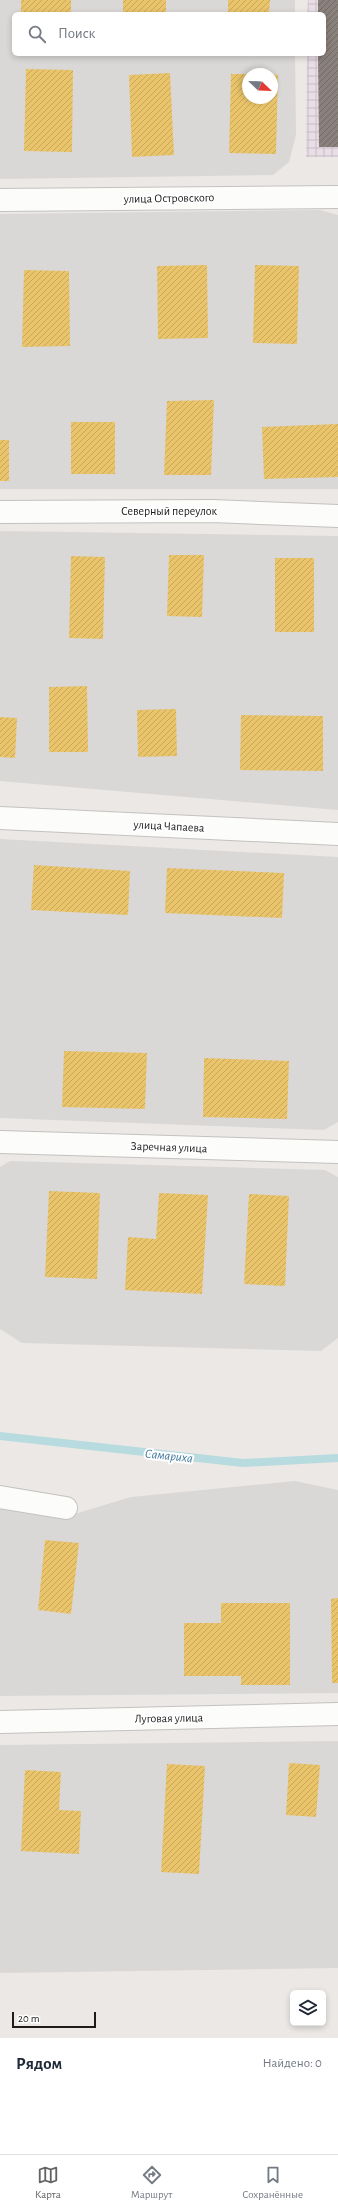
<!DOCTYPE html>
<html lang="ru">
<head>
<meta charset="utf-8">
<style>
  :root { --surface:#fff; --page:#f2f2f3; --text:#1f2937; --muted:#747a83; --line:#e0e1e3; --accent:#646362 }
  body { margin:0; font-family:"Alegreya Sans",sans-serif; background:var(--page); color:var(--text) }
  .controls { position:absolute; right:12px; bottom:12px; display:grid; overflow:hidden; border-radius:6px; box-shadow:0 2px 6px #0003 }
  .controls button { width:36px; height:36px; display:grid; place-items:center; padding:0; border:0; border-bottom:1px solid var(--line); background:var(--surface); color:var(--text); font:20px sans-serif }
  .compass { position:absolute; left:242px; top:68px; width:36px; height:36px; border-radius:50%; background:var(--surface); box-shadow:0 2px 6px #0003; rotate:113deg }
  .scale { position:absolute; left:12px; bottom:10px; width:84px; box-sizing:border-box; padding-left:4px; border:2px solid #1c1c1c; border-top:0; font-size:11px; line-height:14px; white-space:nowrap; color:#1c1c1c; -webkit-text-stroke:3px #fff; paint-order:stroke }
  .list { margin:0; padding:0; list-style:none }
  h2 { display:flex; justify-content:space-between; align-items:center; height:52px; margin:0; padding:0 16px; font-size:17px }
  h2 small { font-size:13px; font-weight:400; color:var(--muted) }
  .icon { flex:none; width:22px; height:22px; fill:none; stroke:currentColor; stroke-width:2; stroke-linecap:round; stroke-linejoin:round }
  .map { position:relative; flex:none; width:338px; height:2038px; overflow:hidden }
  .search { position:absolute; background:var(--surface); box-shadow:0 2px 6px #0003; left:12px; right:12px; top:12px; height:44px; display:flex; align-items:center; gap:10px; box-sizing:border-box; padding:0 14px; border-radius:6px; color:var(--muted); font-size:15px }
  .sheet { height:116px; background:var(--surface) }
  nav { display:flex; justify-content:space-around; align-items:center; box-sizing:border-box; height:56px; border-top:1px solid var(--line); background:var(--surface); font-size:11px; color:var(--muted) }
  nav a { display:grid; justify-items:center; gap:2px }
  nav .on { color:var(--accent) }
  .map>svg:first-child { display:block }
</style>
</head>
<body>
<div class="map">
<svg width="338" height="2038" viewBox="0 0 338 2038">
  <defs>
    <pattern id="industrial-grid" width="8" height="8" patternUnits="userSpaceOnUse"><rect width="8" height="8" fill="#e9dde6"/><path d="M0 4h8M4 0v8" fill="none" stroke="#c7bdc5"/></pattern>
    <pattern id="homes-hatch" width="6" height="6" patternUnits="userSpaceOnUse"><rect width="6" height="6" fill="#e9c46a"/><path d="M-1 1l2-2M0 6l6-6M5 7l2-2" fill="none" stroke="#c7a85b"/></pattern>
    <pattern id="industry-hatch" width="6" height="6" patternUnits="userSpaceOnUse"><rect width="6" height="6" fill="#8a817c"/><path d="M-1 1l2-2M0 6l6-6M5 7l2-2" fill="none" stroke="#706965"/></pattern>
  </defs>
  <rect width="100%" height="100%" fill="#ebe8e5"/>
  <path fill="#dad8d7" fill-rule="evenodd" d="M0,0H295V14H14V54H295L296,135L289,162L273,175L0,179ZM248,74H272V98H248Z
    M320,210L338,215V489H0V214Z
    M0,531L338,536V810L0,781Z
    M0,839L338,857V1122L324,1130L0,1118Z
    M10,1161L325,1170L338,1177V1338L321,1351L22,1343L0,1329V1167Z
    M295,1481L338,1490V1693L0,1696V1508L68,1516L131,1497Z
    M338,1741V1968L0,1973V1745Z"/>
  <path fill="url(#industrial-grid)" d="M308,0H338V157H306L307,54H324V14H307Z"/>
  <path fill="url(#homes-hatch)" d="M21,0H71V14H21Z
    M123,0H166V14H123Z
    M228,0H270L269,14H228Z
    M26,69L73,70L72,152L24,151Z
    M170,73L174,155L132,157L129,75Z
    M231,74H248V98H272V74L278,75L276,154L229,153Z
    M207,265L208,338L158,339L157,266Z
    M255,265L299,266L297,344L253,343Z
    M24,270L69,271L70,346L22,347Z
    M214,400L211,475H164L167,401Z
    M71,422H115V474H71Z
    M338,424V477L264,479L262,427Z
    M0,440H9V481H0Z
    M169,555H204L202,617L167,616Z
    M71,556L105,557L103,639L69,638Z
    M275,558H314V632H275Z
    M87,686L88,752H49V687Z
    M176,709L177,756L138,757L137,710Z
    M241,715L323,716V771L240,770Z
    M0,717L17,718L15,758L0,757Z
    M34,865L130,871L128,915L31,910Z
    M167,868L284,873L282,918L165,913Z
    M64,1051L147,1053L145,1109L62,1107Z
    M204,1058L289,1061L287,1119L203,1117Z
    M49,1191L100,1193L97,1279L45,1277Z
    M159,1193L208,1195L202,1294L125,1290L128,1237L156,1239Z
    M249,1194L289,1196L285,1286L244,1284Z
    M45,1540L79,1543L71,1614L38,1610Z
    M338,1598V1683H332L331,1599Z
    M221,1603H290V1685H241V1676H184V1623H221Z
    M289,1763L320,1765L316,1817L286,1815Z
    M167,1764L205,1766L199,1874L161,1872Z
    M25,1770L61,1772L59,1810L81,1811L79,1854L21,1851Z"/>
  <path fill="url(#industry-hatch)" d="M318,0H338V147H319L318,54H324V14H318Z"/>
  <g fill="none" stroke-linecap="round" stroke-linejoin="round">
    <path stroke="#b8dbdf" stroke-width="8" d="M0,1436L243,1463L338,1458"/>
    <g stroke="#c3c2c1" stroke-width="24">
      <path id="minor" d="M0,200L338,197
        M0,512L212,511L338,516
        M0,818L338,834
        M0,1142L338,1152
        M0,1497L66,1508
        M0,1722L338,1714"/>
    </g>
    <use href="#minor" stroke="#fcfcfb" stroke-width="22"/>
  </g>
  <g text-anchor="middle" stroke-width="4" stroke-linejoin="round" paint-order="stroke">
    <g font-size="12" fill="#1c1c1c" stroke="#fff">
      <text transform="translate(169 198) rotate(-1)" y="4">улица Островского</text>
      <text x="169" y="515">Северный переулок</text>
      <text transform="translate(169 826) rotate(3)" y="4">улица Чапаева</text>
      <text transform="translate(169 1147) rotate(2)" y="4">Заречная улица</text>
      <text transform="translate(169 1718) rotate(-1)" y="4">Луговая улица</text>
    </g>
    <g font-size="13" font-style="italic" fill="#437a9c" stroke="#fff">
      <text transform="translate(169 1455) rotate(6)" y="5">Самариха</text>
    </g>
  </g>
</svg>
<div class="controls">
<button><svg class="icon" aria-label="layers" viewBox="0 0 24 24"><path d="M12 4l9 5-9 5-9-5zM3 14l9 5 9-5"/></svg></button>
</div>
<svg class="compass" viewBox="-18 -18 36 36"><path d="M0-13l5 13h-10z" fill="#e53935"/><path d="M0 13l5-13h-10z" fill="#747a83"/></svg>
<div class="scale">20 m</div>
<div class="search"><svg class="icon" aria-label="search" viewBox="0 0 24 24"><circle cx="10" cy="10" r="6"/><path d="M15 15l6 6"/></svg>Поиск</div>
</div>
<section class="sheet">
<h2>Рядом<small>Найдено: 0</small></h2>
<ul class="list">
</ul>
</section>
<nav>
<a class="on"><svg class="icon" aria-label="map" viewBox="0 0 24 24"><path d="M3 6l6-2 6 2 6-2v14l-6 2-6-2-6 2zM9 4v14M15 6v14"/></svg>Карта</a>
<a><svg class="icon" aria-label="directions" viewBox="0 0 24 24"><path d="M12 3l9 9-9 9-9-9zM9 14v-3h6M13 9l2 2-2 2"/></svg>Маршрут</a>
<a><svg class="icon" aria-label="saved" viewBox="0 0 24 24"><path d="M7 4h10v16l-5-4-5 4z"/></svg>Сохранённые</a>
</nav>
</body>
</html>
